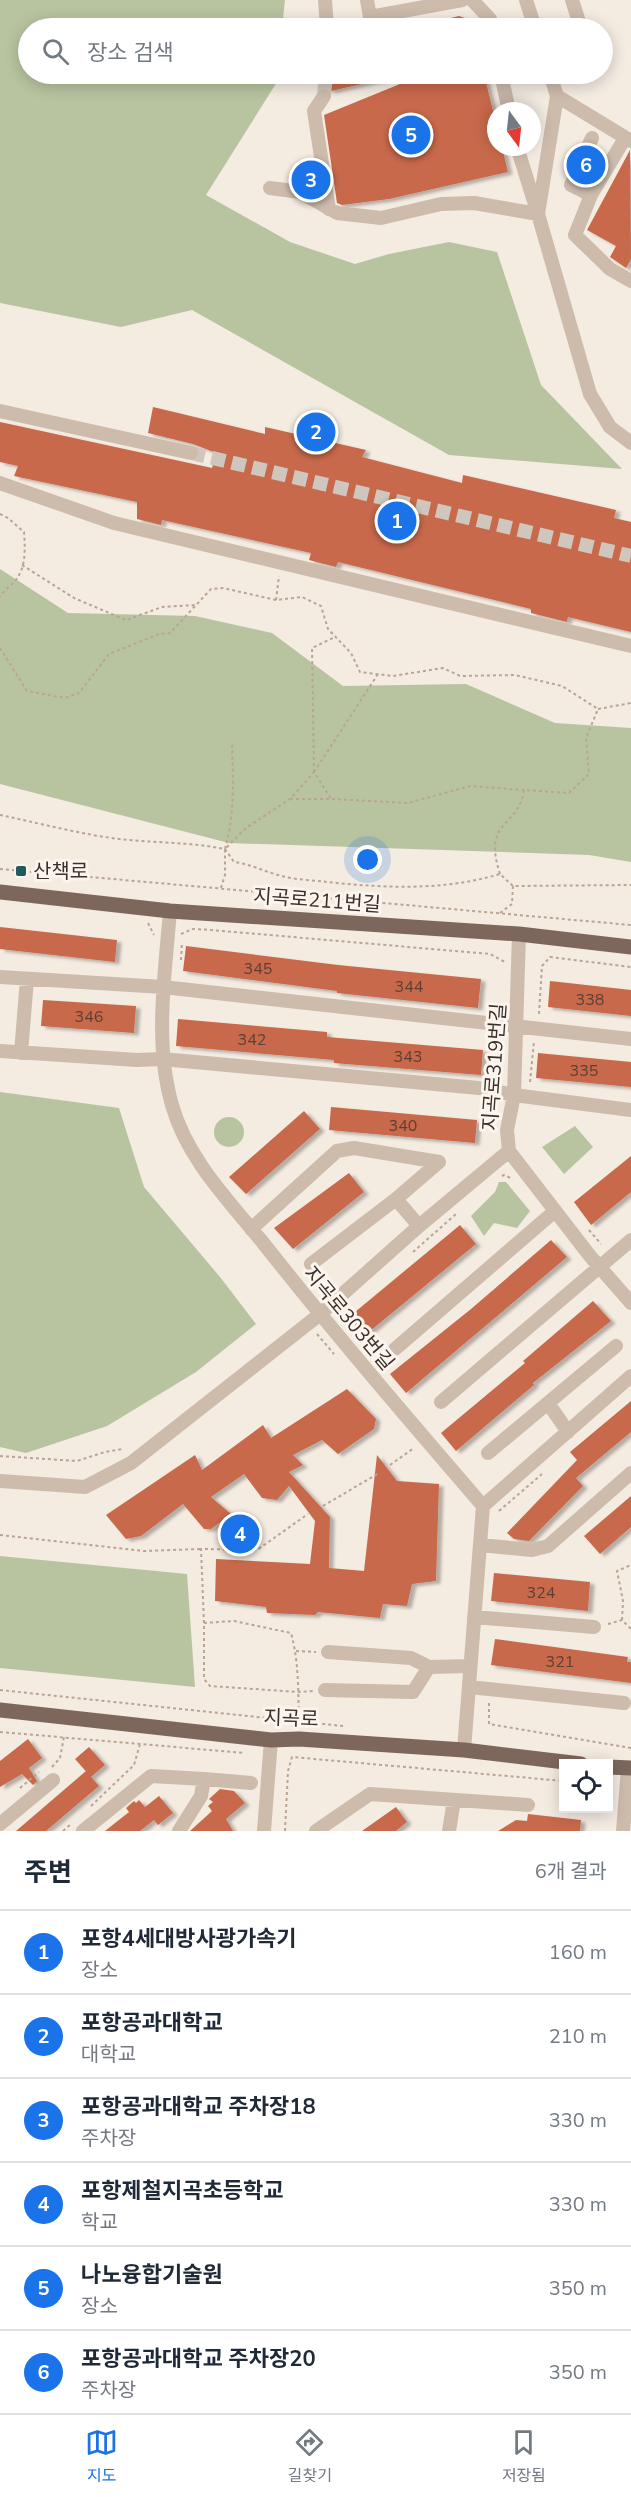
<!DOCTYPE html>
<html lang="ko">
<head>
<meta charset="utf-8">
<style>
  :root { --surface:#fff; --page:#f2f2f3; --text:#1f2937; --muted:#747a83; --line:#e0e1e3; --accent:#1a73e8 }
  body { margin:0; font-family:"Nunito Sans","Noto Sans KR",sans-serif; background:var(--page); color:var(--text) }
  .controls { position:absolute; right:18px; bottom:18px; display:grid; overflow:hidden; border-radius:0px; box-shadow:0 3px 15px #0003 }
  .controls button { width:54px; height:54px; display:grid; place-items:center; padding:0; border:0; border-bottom:2px solid var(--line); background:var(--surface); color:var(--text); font:30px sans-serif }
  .compass { position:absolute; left:487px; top:102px; width:54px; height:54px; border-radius:50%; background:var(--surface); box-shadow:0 3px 15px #0003; rotate:165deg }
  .you { position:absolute; left:368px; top:860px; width:21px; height:21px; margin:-15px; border:4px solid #fff; border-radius:50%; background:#1a73e8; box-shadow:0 0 0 9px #1a73e833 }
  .badge { display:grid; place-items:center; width:39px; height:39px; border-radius:50%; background:var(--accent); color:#fff; font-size:20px; font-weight:700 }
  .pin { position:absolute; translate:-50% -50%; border:3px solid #fff; box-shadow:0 2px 6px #0006 }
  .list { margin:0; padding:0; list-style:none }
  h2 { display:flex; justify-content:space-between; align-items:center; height:78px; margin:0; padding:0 24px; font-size:26px }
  h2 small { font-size:20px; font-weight:400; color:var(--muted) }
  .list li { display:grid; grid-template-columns:39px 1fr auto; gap:18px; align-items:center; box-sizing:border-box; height:84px; padding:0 24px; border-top:2px solid var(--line) }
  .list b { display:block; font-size:22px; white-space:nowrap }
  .list p { margin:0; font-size:20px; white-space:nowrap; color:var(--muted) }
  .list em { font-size:20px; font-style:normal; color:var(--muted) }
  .icon { flex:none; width:33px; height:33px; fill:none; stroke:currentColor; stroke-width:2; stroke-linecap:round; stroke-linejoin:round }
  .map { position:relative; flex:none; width:631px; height:1831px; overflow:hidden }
  .search { position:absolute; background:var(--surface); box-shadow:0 3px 15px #0003; left:18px; right:18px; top:18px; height:66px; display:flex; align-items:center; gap:15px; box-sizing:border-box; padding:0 21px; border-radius:33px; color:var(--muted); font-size:22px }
  .sheet { height:582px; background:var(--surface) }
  nav { display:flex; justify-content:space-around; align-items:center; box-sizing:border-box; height:84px; border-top:2px solid var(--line); background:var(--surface); font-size:16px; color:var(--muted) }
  nav a { display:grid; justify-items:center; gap:3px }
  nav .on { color:var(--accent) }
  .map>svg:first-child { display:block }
</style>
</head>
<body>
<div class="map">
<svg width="631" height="1831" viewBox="0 0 631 1831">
  <defs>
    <filter id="shadow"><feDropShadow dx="4.5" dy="2.5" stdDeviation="1.5" flood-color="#0004"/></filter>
  </defs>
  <rect width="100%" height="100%" fill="#f4ebe1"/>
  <path fill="#b8c4a0" d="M0,0H285L282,28H28V74H277V82L206,195L290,242L355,264L389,254L449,242L497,252L541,385L622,469L449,455L192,310L121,327L0,303Z
    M0,569L68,613L195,616L272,633L343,686L466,684L555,723L631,728V862L589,855L229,843L0,784Z
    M0,1092L119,1108L144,1187L220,1277L256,1324L196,1372L107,1426L26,1453L0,1447Z
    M214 1132a15 15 0 1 1 30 0a15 15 0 1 1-30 0Z
    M575,1126L593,1147L564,1174L542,1147Z
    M499,1182H506L530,1211L517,1228L494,1223L484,1236L471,1216L495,1192Z
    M0,1556L187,1574L195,1687L0,1668Z"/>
  <path fill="#c8694b" filter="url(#shadow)" d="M459,16L482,24L483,28H426V24Z
    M320,74H388V78L331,91L323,87Z
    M396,74H484L496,123V147H502L508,172L389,199L342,205L337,203L324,115L400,84Z
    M630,150L631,259L626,268L610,257L616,246L587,230Z
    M153,407L265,434V427L366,450L362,457L462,483L463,475L616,510L614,518L631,522V632L568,617L567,622L531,613V609L338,562L336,567L309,560L311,553L162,520L161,525L137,519V502L14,476L18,466L0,462V422L212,468L216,453L193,444L148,433Z
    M0,927L117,940L115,962L0,949Z
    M186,946L338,965L481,979L478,1008L337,993V991L183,971Z
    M550,981L631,990V1016L548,1007Z
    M43,1000L136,1006L134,1033L41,1026Z
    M178,1019L327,1032V1037L483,1050L481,1075L334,1063V1060L176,1046Z
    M538,1053L631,1062V1087L536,1078Z
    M331,1107L477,1120L475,1143L329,1130Z
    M304,1111L320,1129L246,1194L229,1177Z
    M631,1156V1192L591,1225L574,1202Z
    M349,1173L364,1192L293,1249L274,1228Z
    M460,1225L476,1244L364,1336L349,1317Z
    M551,1240L567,1257L406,1393L390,1374L471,1309Z
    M593,1301L611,1321L533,1383L534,1385L456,1451L441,1433L525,1363L523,1361Z
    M347,1389L376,1419L374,1429L338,1454L322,1440L293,1455L303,1465L289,1472L330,1517L329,1568L364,1571L377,1455L397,1481L439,1484L436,1581L412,1584L407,1606L383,1604L380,1618L318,1612L315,1615L267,1613L266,1607L215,1601L216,1559L310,1564L315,1521L289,1486L277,1500L262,1498L244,1474L211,1497L231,1514L211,1529H204L183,1504L141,1536L126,1539L106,1515L195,1455L202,1470L263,1425L271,1438Z
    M631,1401V1432L576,1478L583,1486L529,1541L514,1539L507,1533L577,1460L570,1452Z
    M631,1496V1527L600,1554L584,1536Z
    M494,1573L590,1582L588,1611L491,1601Z
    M495,1639L628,1657L627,1662H631V1683L491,1665Z
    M28,1739L42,1758L29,1768L37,1781L33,1785L22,1774L0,1787V1761Z
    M89,1747L105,1765L91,1777L75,1759Z
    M86,1771L99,1786L46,1831H16Z
    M220,1789L234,1791L245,1803L226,1819L233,1831H190L212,1811L208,1806L213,1802L209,1799Z
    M159,1796L173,1813L158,1825L154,1820L140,1831H105L129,1812L126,1808L134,1801L136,1803L139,1800L145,1807Z
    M396,1807L407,1822L396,1831H362Z
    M528,1814L581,1820L580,1831H498L516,1820L527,1821Z"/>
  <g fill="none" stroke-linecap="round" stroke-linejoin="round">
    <path stroke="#cfc6bd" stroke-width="14" stroke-dasharray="14 7" stroke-linecap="butt" d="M324,96L326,74
      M191,453L631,556"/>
    <path stroke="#b9a596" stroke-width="2" stroke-dasharray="3 3" stroke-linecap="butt" d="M0,514L8,518L24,532C25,546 26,563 19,575C15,584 5,588 0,597
      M22,565L74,598L126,620L162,607L195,605
      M276,600L279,576
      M0,648L27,691L65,698L79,693L109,654L159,634L170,633L211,589L223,588L276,600L302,597L321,606L328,629L351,653L360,672L393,676L443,668L460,676L515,675L562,686L598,709
      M598,709L631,703
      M314,772L312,648L333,638
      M314,772L378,674
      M332,799L408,803L470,786L524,790
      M0,815C39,823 79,834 119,839C154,843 190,842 225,849C235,814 233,778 232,742
      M225,849L234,862C251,864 265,872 282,876C296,880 313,880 327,882C386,888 443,891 500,874L513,886L631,885
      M0,869L631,925
      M500,874C482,818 518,830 524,790L569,793L589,774L586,738L598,709
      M221,888L225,875V849L246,828L290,799L314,772L331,799H290
      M500,913L512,904L513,886
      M148,923L154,935
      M181,934L193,929L211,930L490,954L505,962
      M181,960L182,942
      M539,1014L542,966L550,957L631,967
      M530,1082L534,1041
      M502,1176L504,1175L513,1179
      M589,1230L601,1244
      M413,1252L456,1214
      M317,1334L334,1354
      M0,1456L77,1461L105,1452L122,1449L123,1451
      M390,1465L414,1448
      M323,1506L379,1473
      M499,1511L542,1474
      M0,1535L144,1551L201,1549
      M622,1620L623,1601L617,1571L631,1565
      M204,1623L201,1549L257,1550L308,1514
      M608,1624L622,1620L631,1629
      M296,1651L316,1652
      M0,1690L343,1726
      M489,1703V1724L631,1748
      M299,1721C298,1690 299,1662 291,1633L234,1621L204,1623V1679L210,1686L298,1692L313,1691
      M0,1732L245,1753
      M52,1767L60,1758L64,1737
      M20,1788L39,1772
      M91,1806L134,1765L140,1744
      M63,1831L71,1824
      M285,1831L288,1771L292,1757L564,1781"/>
    <path stroke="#cdbbac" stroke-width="14" d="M325,0L327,28
      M367,0L370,17L462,0
      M472,0L490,19L492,28
      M526,0L535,28
      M572,0L581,28
      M501,74L509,111
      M550,74L557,96L631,141
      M324,96L314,111L329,209
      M557,96L538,214L590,394L610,427L631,443
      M592,138L571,185L591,195L625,138
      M270,188L300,192L337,213L381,218L441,204L474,203L538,214L517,147
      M591,195L575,235L610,269L631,281
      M0,411L191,453
      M0,483L114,523L631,646
      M170,911C165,974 154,1043 172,1105C187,1159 230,1202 264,1244C335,1334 409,1420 483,1506L464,1750
      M519,934L514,1095L507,1130L509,1151L590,1256L631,1303
      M0,977L163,987L631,1039
      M0,1051L137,1060L162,1059L479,1088L514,1095L631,1110
      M21,1053L27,979
      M251,1229L337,1151L354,1148L439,1162L396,1199
      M311,1264L396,1199L419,1226
      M395,1349L555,1211
      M441,1402L631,1240
      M548,1403L568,1432
      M488,1453L616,1346
      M0,1481L85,1487L131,1463L319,1315L419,1226L509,1151
      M483,1506L631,1376
      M480,1545L532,1550L548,1546L631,1473
      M474,1617L594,1627
      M328,1652L411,1658L429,1667L470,1666
      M469,1687L624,1703
      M325,1690L413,1692L429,1667
      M0,1824L53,1780
      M83,1831L151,1776L204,1779
      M179,1831L201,1796L204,1779L251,1783
      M264,1831L271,1740
      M316,1831L370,1794L528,1805
      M449,1831L454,1800
      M623,1831L628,1768"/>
    <path stroke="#7d675c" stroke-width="15" d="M0,892L170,911L519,934L631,947
      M0,1710L271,1740L299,1739L464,1750L581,1764
      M608,1767L631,1768"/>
  </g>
  <rect fill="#1f5a5e" stroke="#fbf5ee" stroke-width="2" x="15" y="865" width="12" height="12" rx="3"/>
  <g text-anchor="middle" stroke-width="6" stroke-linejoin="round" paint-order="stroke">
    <g font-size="16" fill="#5e3e33">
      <text x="258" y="974">345</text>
      <text x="409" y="992">344</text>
      <text x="590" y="1005">338</text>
      <text x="89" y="1022">346</text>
      <text x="252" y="1045">342</text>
      <text x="408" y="1062">343</text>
      <text x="584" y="1076">335</text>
      <text x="403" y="1131">340</text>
      <text x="541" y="1598">324</text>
      <text x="560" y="1667">321</text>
    </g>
    <g font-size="20" fill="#3b302b" stroke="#fbf5ee" text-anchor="start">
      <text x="33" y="878">산책로</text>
    </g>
    <g font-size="20" fill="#3b302b" stroke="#fbf5ee">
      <text transform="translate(317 900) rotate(4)" y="7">지곡로211번길</text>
      <text transform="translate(494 1067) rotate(-86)" y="7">지곡로319번길</text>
      <text transform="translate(349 1318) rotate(50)" y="7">지곡로303번길</text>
      <text transform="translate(291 1718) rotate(2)" y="7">지곡로</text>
    </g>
  </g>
</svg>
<div class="controls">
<button><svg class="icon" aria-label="locate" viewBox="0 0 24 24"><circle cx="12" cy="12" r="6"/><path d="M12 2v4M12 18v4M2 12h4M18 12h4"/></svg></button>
</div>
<svg class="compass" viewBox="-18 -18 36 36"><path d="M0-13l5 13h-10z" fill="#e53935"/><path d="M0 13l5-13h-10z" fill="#747a83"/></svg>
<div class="you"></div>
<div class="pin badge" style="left:397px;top:521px">1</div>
<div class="pin badge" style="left:316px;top:432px">2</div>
<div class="pin badge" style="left:311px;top:180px">3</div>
<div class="pin badge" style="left:240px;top:1534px">4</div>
<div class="pin badge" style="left:411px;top:135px">5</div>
<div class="pin badge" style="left:586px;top:165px">6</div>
<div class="search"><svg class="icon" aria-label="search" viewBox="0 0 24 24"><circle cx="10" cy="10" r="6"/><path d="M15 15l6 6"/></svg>장소 검색</div>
</div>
<section class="sheet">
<h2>주변<small>6개 결과</small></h2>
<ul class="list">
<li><span class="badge">1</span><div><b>포항4세대방사광가속기</b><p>장소</p></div><em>160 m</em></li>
<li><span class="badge">2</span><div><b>포항공과대학교</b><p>대학교</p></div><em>210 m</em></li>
<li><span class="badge">3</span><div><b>포항공과대학교 주차장18</b><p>주차장</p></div><em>330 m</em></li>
<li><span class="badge">4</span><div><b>포항제철지곡초등학교</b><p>학교</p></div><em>330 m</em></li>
<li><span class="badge">5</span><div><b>나노융합기술원</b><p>장소</p></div><em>350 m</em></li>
<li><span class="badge">6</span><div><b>포항공과대학교 주차장20</b><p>주차장</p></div><em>350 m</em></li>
</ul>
</section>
<nav>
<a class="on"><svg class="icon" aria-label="map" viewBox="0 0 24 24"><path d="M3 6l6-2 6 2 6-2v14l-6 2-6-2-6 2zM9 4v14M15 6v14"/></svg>지도</a>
<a><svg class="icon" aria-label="directions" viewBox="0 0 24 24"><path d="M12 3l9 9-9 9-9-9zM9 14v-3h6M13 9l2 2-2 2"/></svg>길찾기</a>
<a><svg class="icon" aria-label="saved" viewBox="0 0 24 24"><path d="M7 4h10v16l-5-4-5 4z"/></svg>저장됨</a>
</nav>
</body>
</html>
